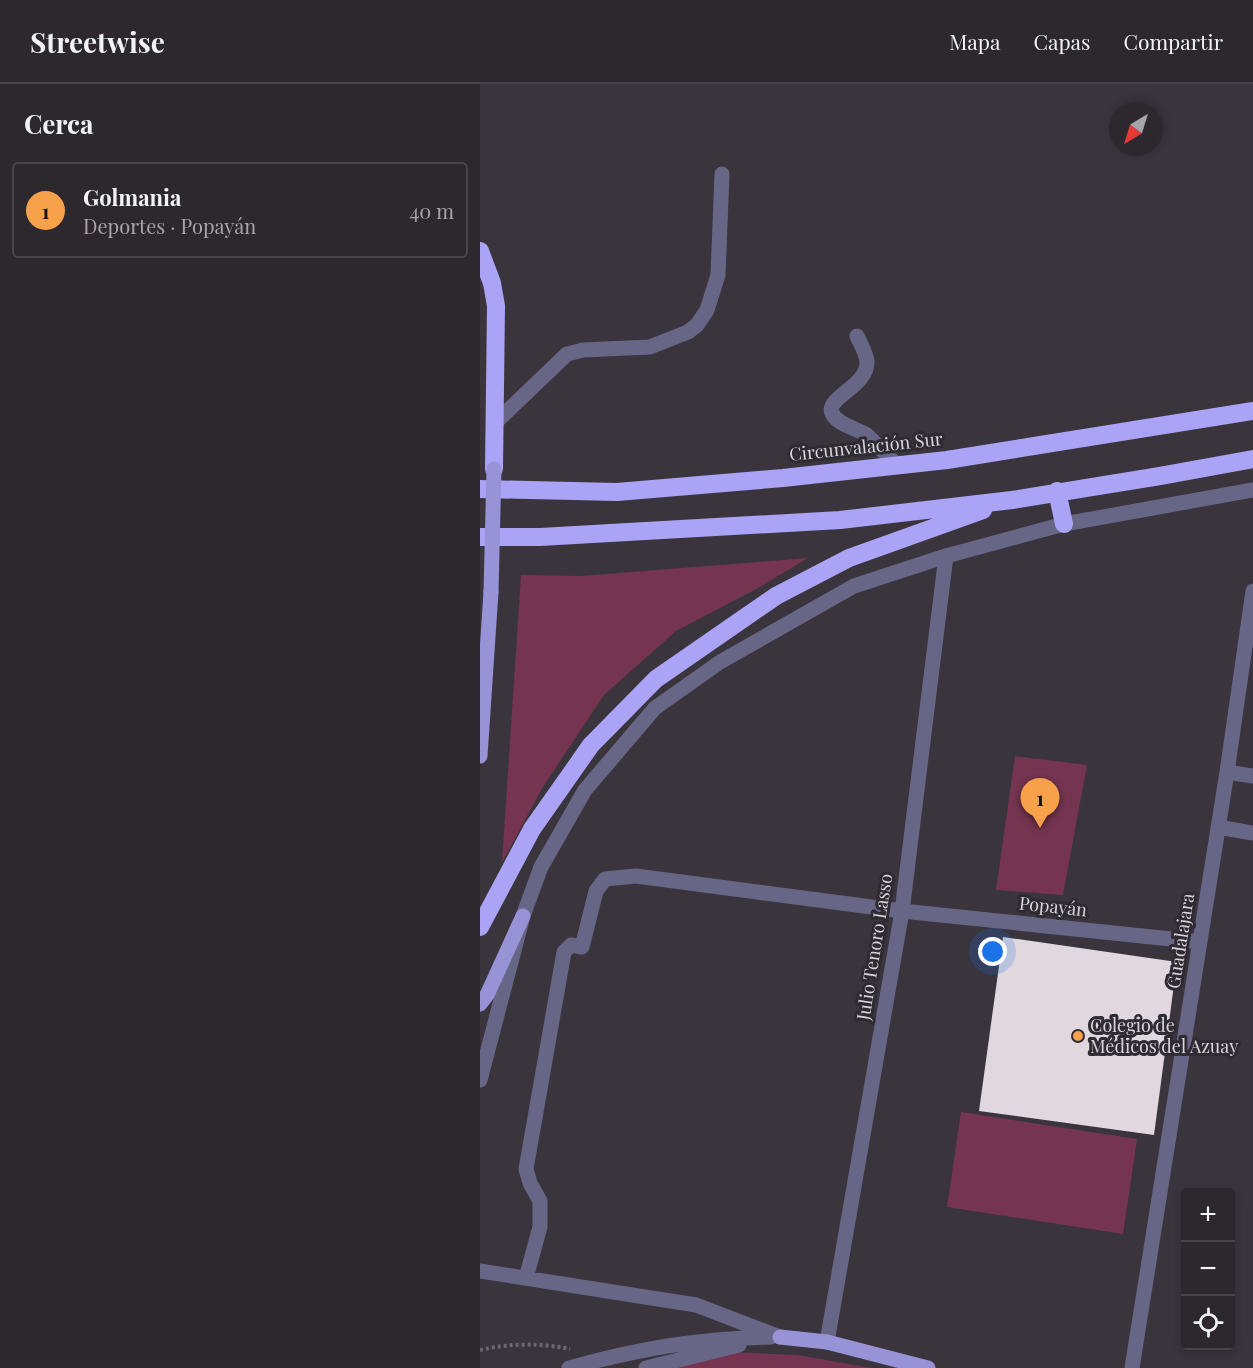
<!DOCTYPE html>
<html lang="es">
<head>
<meta charset="utf-8">
<style>
  :root { --surface:#2c282e; --page:#38343a; --text:#f1f3f6; --muted:#a6a6aa; --line:#48444a; --accent:#f7a14a }
  body { margin:0; font-family:"Playfair Display",serif; background:var(--page); color:var(--text) }
  .controls { position:absolute; right:18px; bottom:18px; display:grid; overflow:hidden; border-radius:6px; box-shadow:0 3px 9px #0003 }
  .controls button { width:54px; height:54px; display:grid; place-items:center; padding:0; border:0; border-bottom:2px solid var(--line); background:var(--surface); color:var(--text); font:30px sans-serif }
  .compass { position:absolute; left:629px; top:18px; width:54px; height:54px; border-radius:50%; background:var(--surface); box-shadow:0 3px 9px #0003; rotate:218deg }
  .you { position:absolute; left:513px; top:868px; width:21px; height:21px; margin:-15px; border:4px solid #fff; border-radius:50%; background:#1a73e8; box-shadow:0 0 0 9px #1a73e833 }
  .badge { display:grid; place-items:center; width:39px; height:39px; border-radius:50%; background:var(--accent); color:#111; font-size:20px; font-weight:700 }
  .pin { position:absolute; translate:-50% -50px; filter:drop-shadow(0 2px 3px #0008) }
  .pin::after { content:''; position:absolute; top:32px; width:21px; height:18px; background:inherit; clip-path:polygon(0 0,100% 0,50% 100%) }
  .list { margin:0; padding:0; list-style:none }
  h2 { display:flex; justify-content:space-between; align-items:center; height:78px; margin:0; padding:0 24px; font-size:26px }
  h2 small { font-size:20px; font-weight:400; color:var(--muted) }
  .list li { display:grid; grid-template-columns:39px 1fr auto; gap:18px; align-items:center; box-sizing:border-box; height:96px; margin:0 12px 12px; padding:0 12px; border:2px solid var(--line); border-radius:6px }
  .list b { display:block; font-size:22px; white-space:nowrap }
  .list p { margin:0; font-size:20px; white-space:nowrap; color:var(--muted) }
  .list em { font-size:20px; font-style:normal; color:var(--muted) }
  .icon { flex:none; width:33px; height:33px; fill:none; stroke:currentColor; stroke-width:2; stroke-linecap:round; stroke-linejoin:round }
  .map { position:relative; flex:none; width:773px; height:1284px; overflow:hidden }
  header { display:flex; align-items:center; gap:36px; box-sizing:border-box; height:84px; padding:0 30px; background:var(--surface); border-bottom:2px solid var(--line) }
  header strong { font-size:28px }
  nav { display:flex; gap:33px; margin-inline-start:auto; font-size:21px }
  main { display:flex }
  aside { flex:1; background:var(--surface) }
  .map>svg:first-child { display:block }
</style>
</head>
<body>
<header>
<strong>Streetwise</strong>
<nav><a>Mapa</a><a>Capas</a><a>Compartir</a></nav>
</header>
<main>
<aside>
<h2>Cerca<small></small></h2>
<ul class="list">
<li><span class="badge">1</span><div><b>Golmania</b><p>Deportes · Popayán</p></div><em>40 m</em></li>
</ul>
</aside>
<div class="map">
<svg width="773" height="1284" viewBox="0 0 773 1284">
  <rect width="100%" height="100%" fill="#3a353d"/>
  <path fill="#753450" d="M328,474L280,503L196,547L124,611L61,706L22,779L41,491L101,492Z
    M535,672L607,681L583,811L516,806Z
    M481,1028L657,1055L643,1150L467,1123Z
    M248,1268L318,1271L391,1284H172Z"/>
  <path fill="#e1d8df" d="M523,853L697,878L674,1051L499,1027Z"/>
  <g fill="none" stroke-linecap="round" stroke-linejoin="round">
    <path stroke="#6c676f" stroke-width="4" stroke-dasharray="3 3" stroke-linecap="butt" d="M0,1266C30,1259 60,1259 90,1265"/>
    <path stroke="#686687" stroke-width="15" d="M377,252C380,259 387,270 387,278C388,302 345,314 352,329C357,341 376,344 387,351C397,360 407,372 417,381
      M16,338L87,270L103,266L170,263L208,248L217,241L227,226L238,191L242,90
      M747,688L773,692
      M738,743L773,749
      M0,996L43,832L61,783L105,706L175,624L240,578L374,502L466,472L584,440L773,406
      M0,1187L216,1221L300,1253
      M46,1194L60,1143V1117L50,1099L46,1085L84,868L91,861L102,863L116,807L125,795L156,792L422,827L720,858
      M347,1258L422,827L466,472
      M89,1284C158,1265 219,1254 291,1253
      M166,1284L259,1261
      M652,1284L747,688L773,507"/>
    <path stroke="#9892d6" stroke-width="15" d="M0,672L11,508
      M0,920L7,911L43,832
      M300,1253L347,1258L448,1284"/>
    <path stroke="#aba3f5" stroke-width="18" d="M0,167L12,199L16,222L14,385
      M0,405L137,408L303,394L467,376L773,327
      M577,407L584,440
      M0,453H60L360,436L532,416L680,392L773,375
      M0,843L52,745L111,661L176,595L296,512L369,474L503,426"/>
    <path stroke="#9892d6" stroke-width="15" d="M11,508L14,385"/>
  </g>
  <circle fill="#f7a14a" stroke="#2f2b33" stroke-width="2" cx="598" cy="952" r="6"/>
  <g text-anchor="middle" stroke-width="6" stroke-linejoin="round" paint-order="stroke">
    <g font-size="18" fill="#d8d5da" stroke="#2f2b33">
      <text transform="translate(386 363) rotate(-6)" y="6">Circunvalación Sur</text>
      <text transform="translate(573 823) rotate(6)" y="6">Popayán</text>
      <text transform="translate(701 857) rotate(-81)" y="6">Guadalajara</text>
      <text transform="translate(395 863) rotate(-81)" y="6">Julio Tenoro Lasso</text>
    </g>
    <g font-size="18" fill="#d8d5da" stroke="#2f2b33" text-anchor="start">
      <text x="610" y="948">Colegio de<tspan x="610" dy="21">Médicos del Azuay</tspan></text>
    </g>
  </g>
</svg>
<div class="controls">
<button>+</button>
<button>−</button>
<button><svg class="icon" aria-label="locate" viewBox="0 0 24 24"><circle cx="12" cy="12" r="6"/><path d="M12 2v4M12 18v4M2 12h4M18 12h4"/></svg></button>
</div>
<svg class="compass" viewBox="-18 -18 36 36"><path d="M0-13l5 13h-10z" fill="#e53935"/><path d="M0 13l5-13h-10z" fill="#a6a6aa"/></svg>
<div class="you"></div>
<div class="pin badge" style="left:560px;top:744px">1</div>
</div>
</main>
</body>
</html>
